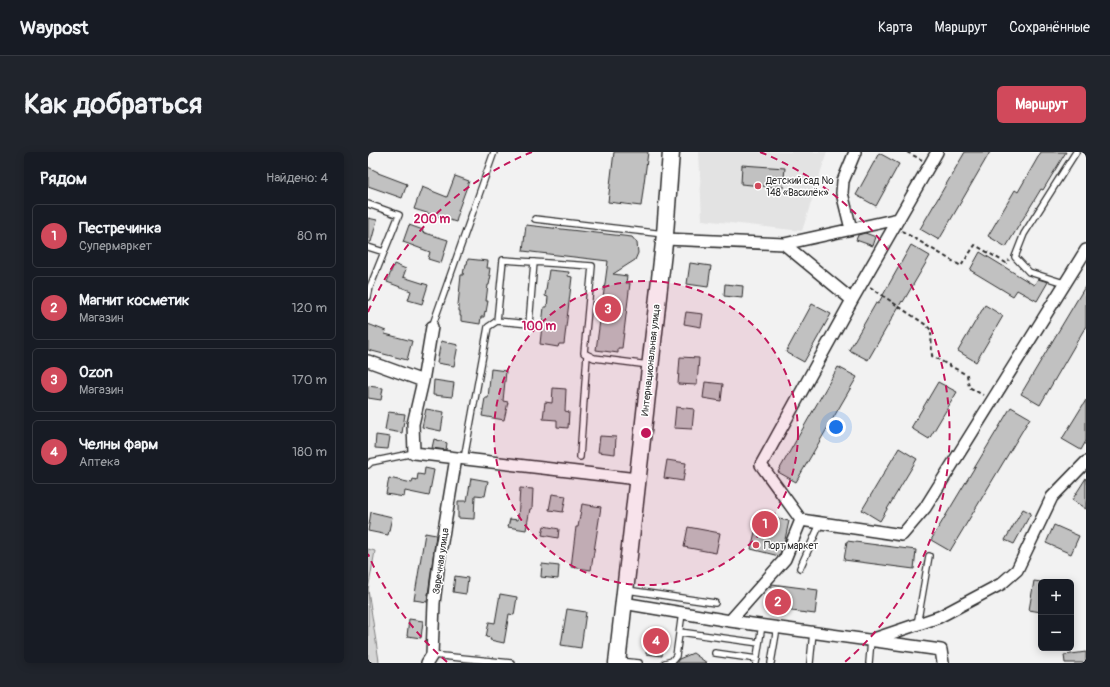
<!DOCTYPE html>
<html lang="ru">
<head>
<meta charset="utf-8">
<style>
  :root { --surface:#171b24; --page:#20242c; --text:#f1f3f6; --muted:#9ea1a6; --line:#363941; --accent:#d1495b }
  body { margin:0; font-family:Pangolin,sans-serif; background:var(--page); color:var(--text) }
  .controls { position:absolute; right:12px; bottom:12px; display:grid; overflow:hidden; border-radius:6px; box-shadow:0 2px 10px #0003 }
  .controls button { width:36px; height:36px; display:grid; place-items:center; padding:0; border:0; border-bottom:1px solid var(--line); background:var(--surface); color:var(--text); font:20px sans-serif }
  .you { position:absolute; left:468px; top:275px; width:14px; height:14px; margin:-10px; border:3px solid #fff; border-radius:50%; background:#1a73e8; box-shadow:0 0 0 6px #1a73e833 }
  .badge { display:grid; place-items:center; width:26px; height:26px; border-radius:50%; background:var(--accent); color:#fff; font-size:13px; font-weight:700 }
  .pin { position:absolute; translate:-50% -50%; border:2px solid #fff; box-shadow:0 1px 4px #0006 }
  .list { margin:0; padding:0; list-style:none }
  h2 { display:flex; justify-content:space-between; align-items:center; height:52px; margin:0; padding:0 16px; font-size:17px }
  h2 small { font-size:13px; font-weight:400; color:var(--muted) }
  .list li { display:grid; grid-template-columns:26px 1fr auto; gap:12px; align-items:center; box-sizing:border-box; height:64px; margin:0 8px 8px; padding:0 8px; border:1px solid var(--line); border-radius:6px }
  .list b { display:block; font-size:15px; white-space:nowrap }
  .list p { margin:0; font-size:13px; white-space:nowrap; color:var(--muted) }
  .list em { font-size:13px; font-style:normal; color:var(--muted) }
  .map { position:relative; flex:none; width:718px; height:511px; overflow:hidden; border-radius:6px }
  header { display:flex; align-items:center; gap:24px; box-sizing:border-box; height:56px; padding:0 20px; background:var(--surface); border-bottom:1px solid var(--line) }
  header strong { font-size:19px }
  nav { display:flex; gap:22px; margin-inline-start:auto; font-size:14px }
  .intro { display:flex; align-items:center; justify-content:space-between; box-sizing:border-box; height:96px; padding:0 24px }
  h1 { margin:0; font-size:28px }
  .button { padding:10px 18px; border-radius:6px; background:var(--accent); color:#fff; font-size:14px; font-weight:700 }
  main { display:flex; gap:24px; padding:0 24px }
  aside { flex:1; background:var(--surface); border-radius:6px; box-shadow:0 2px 10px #0003 }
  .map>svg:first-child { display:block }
</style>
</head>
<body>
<header>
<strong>Waypost</strong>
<nav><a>Карта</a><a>Маршрут</a><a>Сохранённые</a></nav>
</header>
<div class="intro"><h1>Как добраться</h1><a class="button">Маршрут</a></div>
<main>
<aside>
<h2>Рядом<small>Найдено: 4</small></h2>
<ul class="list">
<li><span class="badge">1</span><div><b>Пестречинка</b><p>Супермаркет</p></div><em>80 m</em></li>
<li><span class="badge">2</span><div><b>Магнит косметик</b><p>Магазин</p></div><em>120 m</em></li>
<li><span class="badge">3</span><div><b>Ozon</b><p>Магазин</p></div><em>170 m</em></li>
<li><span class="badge">4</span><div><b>Челны фарм</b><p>Аптека</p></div><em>180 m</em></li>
</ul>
</aside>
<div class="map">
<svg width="718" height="511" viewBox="0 0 718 511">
  <rect width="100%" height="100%" fill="#f2f2f2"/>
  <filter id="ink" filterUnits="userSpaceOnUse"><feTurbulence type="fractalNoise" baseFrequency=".025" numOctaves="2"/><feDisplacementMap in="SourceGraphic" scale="8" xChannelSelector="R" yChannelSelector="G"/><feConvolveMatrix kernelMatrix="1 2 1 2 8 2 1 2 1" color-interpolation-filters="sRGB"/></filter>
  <g filter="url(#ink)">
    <path fill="#e3e3e3" d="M331,0H459L434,79L334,68Z"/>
    <path fill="#d5d5d5" stroke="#808080" d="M0,397L7,399L0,438L11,509L9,511H0Z"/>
    <path fill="#c1c1c1" stroke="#2b2b2b" d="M246,0H280L273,54L240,50Z
      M597,0H622L571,88L552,77Z
      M673,0H698L675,38L673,37L638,95L620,84L647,38L650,40Z
      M511,1L531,12L508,54L488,43Z
      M374,13L417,16L415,36L373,32Z
      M0,15L10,20V21L39,32L34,46L0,34Z
      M87,24L101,29L90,59H91L88,70L46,57L54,35L79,45Z
      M0,66L9,68L3,90H0Z
      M41,73L55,78L54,80L80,88L73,111L60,107L62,100L35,90Z
      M158,73L264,85L269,91L270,101L267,108L245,122L259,124L258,131H262L254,196H250V201L228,198L240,109L155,99Z
      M497,81L508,85L505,94L488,88L490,83Z
      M543,93L562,104L535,150L534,149L500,208L481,198L508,151L510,152Z
      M612,100L666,133L670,127L680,130L669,149L649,138L645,144L602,118Z
      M100,107L120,109L119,116H122L121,123H123L121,133H120L118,149H120L118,160L117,159L116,165H113L112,172L93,169V164H92V159H91V153H90L93,123H95L96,117H97L98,112H99Z
      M322,111L343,114L340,135L319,132Z
      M26,112L38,117L35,125L60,133L54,152L40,148L43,139L19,130Z
      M181,118L201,120L200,124L204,125L196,192H191L190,195L172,192L176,155H179L180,145L177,144Z
      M357,132L375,134L374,146L356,144Z
      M718,133V174L672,253L653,242Z
      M444,152L463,162L436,210L418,200Z
      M617,153L635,164L608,210L590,199Z
      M318,160L335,162L333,175L316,172Z
      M0,172L18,179L17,182L44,189L39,208L0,198Z
      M73,189L90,193L86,214L69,211Z
      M312,205L331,206L329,233L310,232Z
      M470,215L489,225L428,330L410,320Z
      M123,217L138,219L135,249L140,250L136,268L114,264L117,246H120Z
      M66,228L86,231L84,245L65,243Z
      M337,230L355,232L353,249L335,246Z
      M570,230L589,240L561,287L543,276Z
      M0,234L15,236L13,248L0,246Z
      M185,236L198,237L197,259L201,260L200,276L189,275V268L175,267L177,250L184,251Z
      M718,248V289L713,298L694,287Z
      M308,255L326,257L324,277L306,276Z
      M643,255L662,266L582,399L563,388Z
      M58,257L76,260L73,279L54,275Z
      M20,260L37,262L34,281L17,278Z
      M8,283L22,285L20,297L7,296Z
      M232,284L248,285L247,302L230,300Z
      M66,287L79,291L78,298L64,296Z
      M531,296L549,307L512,369L494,358Z
      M299,308L318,311L315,329L296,326Z
      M57,316L66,318L61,344L37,339L36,345L18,342L21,326L44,331L45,327L49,328L50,322L56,323Z
      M103,326L120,329L117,344L107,343L106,367L90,366V349H99Z
      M718,326V357L704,348Z
      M152,336L165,337L164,357H162L158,378L140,375L142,367L150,368Z
      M184,342L198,344L195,360L181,358Z
      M214,352L233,355L223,418L203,415L208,375H210Z
      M655,357L663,361L646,392L637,388Z
      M3,360L24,365L20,383L0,379Z
      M391,363L421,369L416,392L411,404L383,397Z
      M686,373L711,384L703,402L678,391Z
      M176,374L191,377L190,386L174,383Z
      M320,375L352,381L348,401L316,395Z
      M57,381L68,383L59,450L46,448Z
      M479,389L548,398L546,417L476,408Z
      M174,412L191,414L190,427L173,425Z
      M87,424L100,426L98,442L85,440Z
      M666,429L673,430V460L661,458Z
      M404,432L450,438L447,462L401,456Z
      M132,442L149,445L146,463L141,462L136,491L122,488L123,486L118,485L121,470L127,471Z
      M199,457L218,460L213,496L193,493Z
      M41,467L55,469L53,486L39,484Z
      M281,477L297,479L294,504L278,502Z
      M718,500V511H697L696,503Z
      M325,501L339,511H308L311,507Z"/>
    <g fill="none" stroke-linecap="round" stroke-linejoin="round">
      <g stroke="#2b2b2b" stroke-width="8">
        <path id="lane" d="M0,52L31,63L2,135L0,145
          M167,67L296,82
          M0,95L16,100
          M166,110L161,172L129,169L135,108L224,114L216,201L226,206L281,213
          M696,131L661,120L647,105L656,82L708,0
          M64,175L126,0
          M212,305L219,203
          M96,307L120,175L129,169
          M0,313L3,310L46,301
          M432,416L453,370
          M259,438L347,451
          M549,473L561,404
          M312,480L391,491
          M347,501L389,507
          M64,503L143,511
          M251,509L271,511
          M297,511L304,509L308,504L314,461
          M388,511L394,473
          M403,511L409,476
          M442,511L445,480
          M501,511L503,488"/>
      </g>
      <g stroke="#2b2b2b" stroke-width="14">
        <path id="street" d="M569,0L484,148L393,313L433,368L534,383L557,356L718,98
          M483,77L474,41L475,29L487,0
          M297,87L416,92L484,148
          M416,92L530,67
          M64,175L55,229L45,272L46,301L269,327
          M0,209L55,229
          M255,451L362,469L573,498L575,511
          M362,469L417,407L433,368
          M506,487L571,465L633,432L649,418L684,345L718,310
          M59,511L64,503L66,451L72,402L88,306"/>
      </g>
      <g stroke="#2b2b2b" stroke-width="19">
        <path id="secondary" d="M249,511L297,82L303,0"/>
      </g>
      <path stroke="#2b2b2b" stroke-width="2" stroke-dasharray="4 3" stroke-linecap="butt" d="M539,0L554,8
        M534,79L593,114L607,93L638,111L641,108
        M502,135L558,173L563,178L564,204L599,223L601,235L615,243"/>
      <use href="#lane" stroke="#fff" stroke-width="5.5"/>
      <use href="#street" stroke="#fff" stroke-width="11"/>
      <use href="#secondary" stroke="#fff" stroke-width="16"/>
    </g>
  </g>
  <circle cx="278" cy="281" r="152" fill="#c2185b" fill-opacity=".12"/>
  <g fill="none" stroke="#c2185b" stroke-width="2" stroke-dasharray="7 5">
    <circle cx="278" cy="281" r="152"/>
    <path d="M79 510A303 303 0 0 1 0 402M0 160A303 303 0 0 1 164 0M392 0A303 303 0 0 1 477 510"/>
  </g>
  <g fill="#d1495b" stroke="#fff" stroke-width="1.5">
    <circle cx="390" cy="34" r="4"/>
    <circle cx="388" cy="393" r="4"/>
  </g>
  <g text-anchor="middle" stroke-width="3" stroke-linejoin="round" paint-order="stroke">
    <g font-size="10" fill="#2b2b2b" stroke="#fff" text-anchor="start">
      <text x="398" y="32">Детский сад №<tspan x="398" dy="12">148 «Василёк»</tspan></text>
      <text x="396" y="397">Порт маркет</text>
    </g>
    <g font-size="10" fill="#2b2b2b" stroke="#fff">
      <text transform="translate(282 208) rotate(-84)" y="4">Интернациональная улица</text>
      <text transform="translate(72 409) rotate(-82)" y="4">Заречная улица</text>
    </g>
  </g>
  <circle cx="278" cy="281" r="6" fill="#c2185b" stroke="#fff" stroke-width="2"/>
  <g font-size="12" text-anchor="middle" font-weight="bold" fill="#c2185b" stroke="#fff" stroke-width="3" stroke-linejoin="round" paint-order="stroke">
    <text x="64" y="71">200 m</text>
    <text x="171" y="178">100 m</text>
  </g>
</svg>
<div class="controls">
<button>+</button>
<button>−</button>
</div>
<div class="you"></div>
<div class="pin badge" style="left:397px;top:372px">1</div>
<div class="pin badge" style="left:410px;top:450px">2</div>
<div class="pin badge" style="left:240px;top:157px">3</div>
<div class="pin badge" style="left:288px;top:489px">4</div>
</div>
</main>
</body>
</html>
